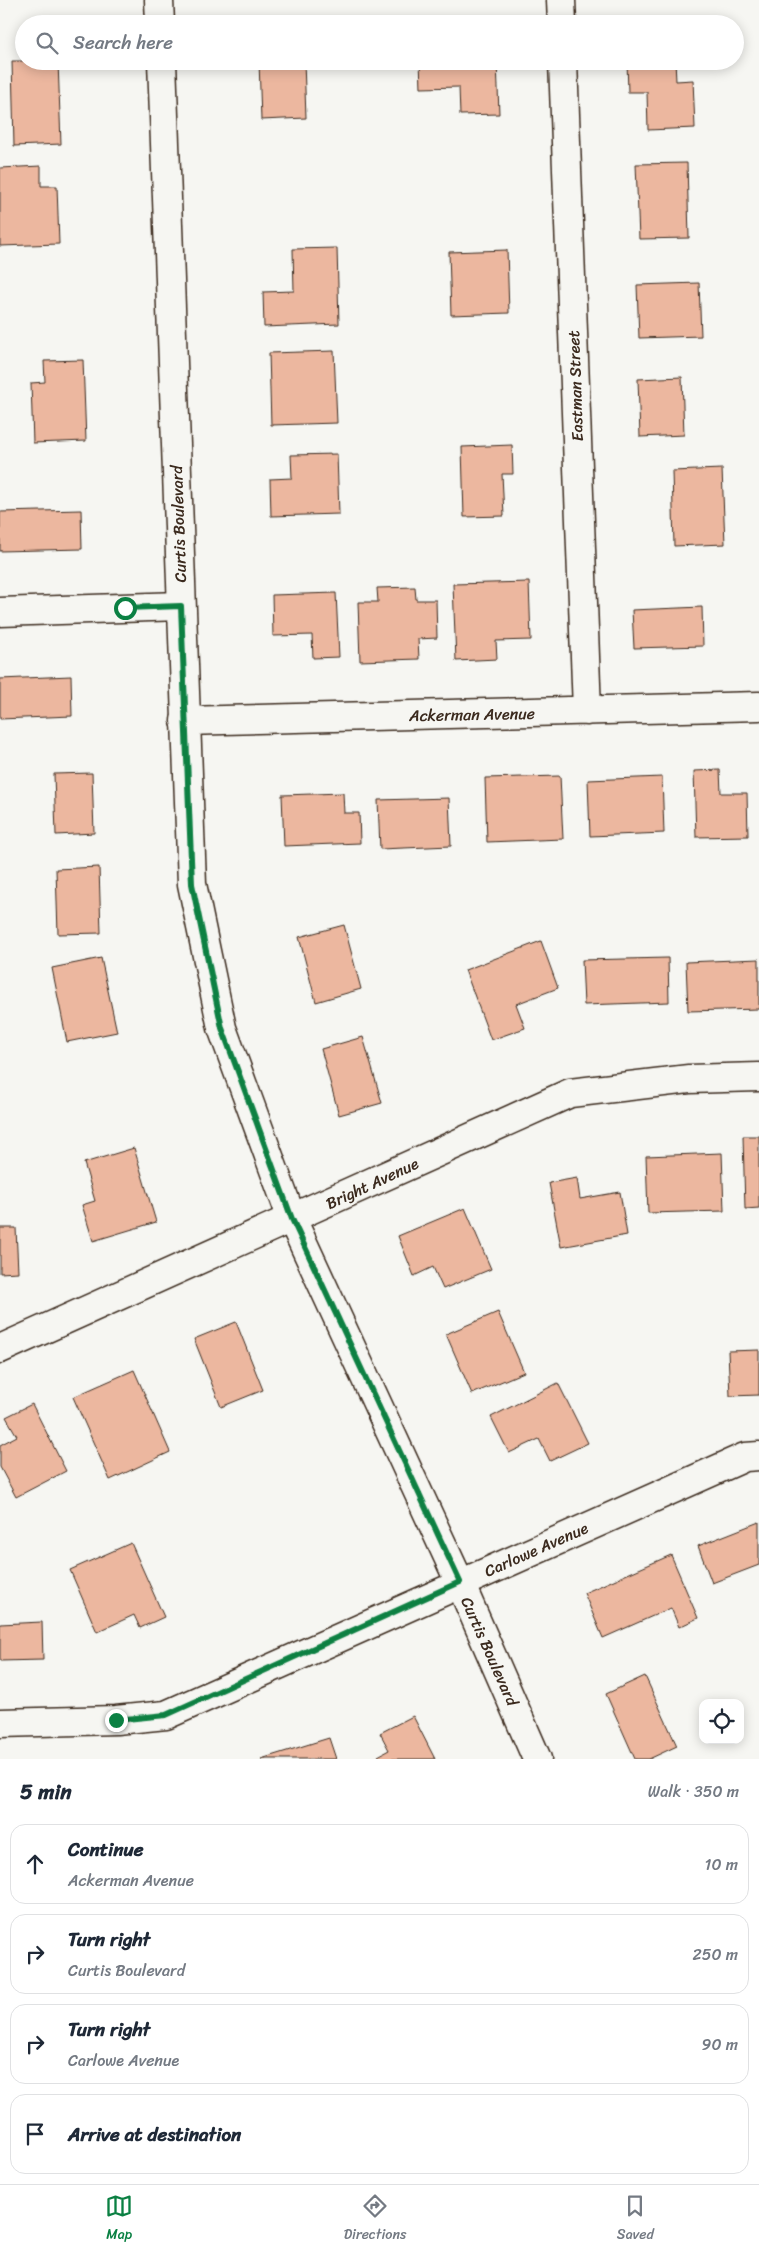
<!DOCTYPE html>
<html lang="en">
<head>
<meta charset="utf-8">
<style>
  :root { --surface:#fff; --page:#f2f2f3; --text:#1f2937; --muted:#747a83; --line:#e0e1e3; --accent:#0b8043 }
  body { margin:0; font-family:Sriracha,sans-serif; background:var(--page); color:var(--text) }
  .controls { position:absolute; right:15px; bottom:15px; display:grid; overflow:hidden; border-radius:10px; box-shadow:0 2px 12px #0003 }
  .controls button { width:45px; height:45px; display:grid; place-items:center; padding:0; border:0; border-bottom:1px solid var(--line); background:var(--surface); color:var(--text); font:25px sans-serif }
  .stop { position:absolute; width:15px; height:15px; margin:-11px; border:4px solid #0b8043; border-radius:50%; background:#fff }
  .stop.end { background:#0b8043; border-color:#fff; box-shadow:0 1px 5px #0008 }
  .list { margin:0; padding:0; list-style:none }
  h2 { display:flex; justify-content:space-between; align-items:center; height:65px; margin:0; padding:0 20px; font-size:21px }
  h2 small { font-size:16px; font-weight:400; color:var(--muted) }
  .list li { display:grid; grid-template-columns:32px 1fr auto; gap:15px; align-items:center; box-sizing:border-box; height:80px; margin:0 10px 10px; padding:0 10px; border:1px solid var(--line); border-radius:15px }
  .list b { display:block; font-size:19px; white-space:nowrap }
  .list p { margin:0; font-size:16px; white-space:nowrap; color:var(--muted) }
  .list em { font-size:16px; font-style:normal; color:var(--muted) }
  .icon { flex:none; width:28px; height:28px; fill:none; stroke:currentColor; stroke-width:2; stroke-linecap:round; stroke-linejoin:round }
  .map { position:relative; flex:none; width:759px; height:1759px; overflow:hidden }
  .search { position:absolute; background:var(--surface); box-shadow:0 2px 12px #0003; left:15px; right:15px; top:15px; height:55px; display:flex; align-items:center; gap:12px; box-sizing:border-box; padding:0 18px; border-radius:28px; color:var(--muted); font-size:19px }
  .sheet { height:425px; background:var(--surface) }
  nav { display:flex; justify-content:space-around; align-items:center; box-sizing:border-box; height:70px; border-top:1px solid var(--line); background:var(--surface); font-size:14px; color:var(--muted) }
  nav a { display:grid; justify-items:center; gap:2px }
  nav .on { color:var(--accent) }
  .map>svg:first-child { display:block }
</style>
</head>
<body>
<div class="map">
<svg width="759" height="1759" viewBox="0 0 759 1759">
  <rect width="100%" height="100%" fill="#f6f6f2"/>
  <filter id="ink" filterUnits="userSpaceOnUse"><feTurbulence type="fractalNoise" baseFrequency=".02" numOctaves="2"/><feDisplacementMap in="SourceGraphic" scale="10" xChannelSelector="R" yChannelSelector="G"/><feConvolveMatrix kernelMatrix="1 2 1 2 8 2 1 2 1" color-interpolation-filters="sRGB"/></filter>
  <g filter="url(#ink)">
    <path fill="#ecb79f" stroke="#3b2a1e" d="M12,61H58L61,144L14,146Z
      M259,61H304L306,118L261,120Z
      M420,61H497L499,114L460,115L459,87L421,88Z
      M627,61H675L676,81L693,80L695,128L648,130L647,92H628Z
      M687,163L689,238L639,239L636,164Z
      M41,166V186H57L59,244L0,246V168Z
      M337,248L339,324L264,327L263,292L294,291L293,249Z
      M507,250L509,313L451,315L449,252Z
      M699,283L701,336L639,338L637,285Z
      M334,351L337,423L271,425L269,353Z
      M83,360L86,441L33,443L31,383L45,382L44,361Z
      M682,377L684,435L640,437L638,379Z
      M512,445L513,474H502L504,516L464,517L462,447Z
      M337,454L339,514L271,516L270,479L292,478L291,455Z
      M722,469L725,544L674,546L672,471Z
      M81,510L82,549L0,551V512Z
      M529,582L531,640L496,641L497,659L456,661L453,584Z
      M415,587L416,600H436L437,638L418,639L419,659L360,661L358,602H378L377,588Z
      M336,593L339,657L313,658L312,635L273,636L272,595Z
      M702,607L703,646L634,648L632,610Z
      M71,676L72,716L0,719V679Z
      M720,770L721,793H747L748,836L696,837L694,771Z
      M92,773L94,833L56,835L54,774Z
      M560,776L563,839L487,842L485,778Z
      M662,777L664,833L590,836L588,780Z
      M343,793L344,813H359L360,843L284,846L282,795Z
      M449,798L451,846L380,849L378,800Z
      M99,867L101,933L58,934L56,869Z
      M344,925L361,989L316,1002L299,937Z
      M541,941L558,988L516,1004L525,1028L491,1040L465,970Z
      M101,958L117,1032L67,1042L52,968Z
      M668,958L669,1002L584,1005L582,960Z
      M759,959V1009L688,1011L686,962Z
      M363,1037L382,1103L339,1115L321,1049Z
      M743,1136H759V1208L745,1209Z
      M134,1148L156,1222L93,1241L82,1205L95,1201L84,1163Z
      M722,1153L724,1211L648,1213L646,1156Z
      M577,1178L580,1199L620,1192L627,1235L561,1247L549,1183Z
      M465,1208L491,1269L443,1289L433,1267L414,1276L398,1236Z
      M0,1228H16L18,1272L0,1273Z
      M498,1312L524,1372L472,1394L446,1334Z
      M236,1322L263,1390L221,1407L194,1339Z
      M759,1350V1395L730,1396L728,1351Z
      M134,1370L170,1452L110,1480L73,1397Z
      M558,1383L588,1443L550,1461L539,1439L509,1453L491,1417Z
      M32,1404L66,1471L16,1497L0,1467V1445L17,1436L6,1417Z
      M759,1522V1565L712,1583L698,1546Z
      M131,1543L164,1617L140,1628L134,1615L97,1632L70,1570Z
      M671,1555L698,1618L679,1627L671,1608L603,1638L584,1593Z
      M42,1622L43,1660L0,1661V1624Z
      M645,1676L677,1746L649,1759H635L606,1694Z
      M413,1716L435,1759H380L378,1756L389,1750L380,1733Z
      M329,1738L336,1759H261Z"/>
    <g fill="none" stroke-linecap="round" stroke-linejoin="round">
      <g stroke="#3b2a1e" stroke-width="31">
        <path id="street" d="M561,0L562,24
          M563,61L587,711
          M0,612L181,606
          M185,721L759,706
          M0,1349L570,1093L689,1079L759,1077
          M0,1723L116,1720L166,1715L745,1457L759,1456"/>
      </g>
      <g stroke="#3b2a1e" stroke-width="31">
        <path id="secondary" d="M159,0L160,24
          M162,61L192,884L222,1028L292,1219L460,1583L537,1759"/>
      </g>
      <use href="#street" stroke="#f6f6f2" stroke-width="28"/>
      <use href="#secondary" stroke="#f6f6f2" stroke-width="28"/>
    </g>
  </g>
  <g fill="none" stroke-linecap="round" stroke-linejoin="round" filter="url(#ink)">
    <path stroke="#0b8043" stroke-width="6" d="M116,1720L166,1715L460,1582L292,1219L222,1028L192,884L181,606L125,608"/>
  </g>
  <g text-anchor="middle" stroke-width="4" stroke-linejoin="round" paint-order="stroke">
    <g font-size="16" fill="#3b2a1e" stroke="#f6f6f2">
      <text transform="translate(575 386) rotate(-92)" y="6">Eastman Street</text>
      <text transform="translate(178 524) rotate(-92)" y="6">Curtis Boulevard</text>
      <text transform="translate(472 714) rotate(-1)" y="6">Ackerman Avenue</text>
      <text transform="translate(372 1183) rotate(-25)" y="6">Bright Avenue</text>
      <text transform="translate(536 1549) rotate(-24)" y="6">Carlowe Avenue</text>
      <text transform="translate(490 1651) rotate(66)" y="6">Curtis Boulevard</text>
    </g>
  </g>
</svg>
<div class="controls">
<button><svg class="icon" aria-label="locate" viewBox="0 0 24 24"><circle cx="12" cy="12" r="6"/><path d="M12 2v4M12 18v4M2 12h4M18 12h4"/></svg></button>
</div>
<div class="stop" style="left:125px;top:608px"></div>
<div class="stop end" style="left:116px;top:1720px"></div>
<div class="search"><svg class="icon" aria-label="search" viewBox="0 0 24 24"><circle cx="10" cy="10" r="6"/><path d="M15 15l6 6"/></svg>Search here</div>
</div>
<section class="sheet">
<h2>5 min<small>Walk · 350 m</small></h2>
<ul class="list">
<li><svg class="icon" aria-label="ahead" viewBox="0 0 24 24"><path d="M12 20V5M6 11l6-6 6 6"/></svg><div><b>Continue</b><p>Ackerman Avenue</p></div><em>10 m</em></li>
<li><svg class="icon" aria-label="right" viewBox="0 0 24 24"><path d="M7 20v-9h11M14 6l5 5-5 5"/></svg><div><b>Turn right</b><p>Curtis Boulevard</p></div><em>250 m</em></li>
<li><svg class="icon" aria-label="right" viewBox="0 0 24 24"><path d="M7 20v-9h11M14 6l5 5-5 5"/></svg><div><b>Turn right</b><p>Carlowe Avenue</p></div><em>90 m</em></li>
<li><svg class="icon" aria-label="arrive" viewBox="0 0 24 24"><path d="M6 21V4h12l-3 4 3 4H6"/></svg><div><b>Arrive at destination</b></div></li>
</ul>
</section>
<nav>
<a class="on"><svg class="icon" aria-label="map" viewBox="0 0 24 24"><path d="M3 6l6-2 6 2 6-2v14l-6 2-6-2-6 2zM9 4v14M15 6v14"/></svg>Map</a>
<a><svg class="icon" aria-label="directions" viewBox="0 0 24 24"><path d="M12 3l9 9-9 9-9-9zM9 14v-3h6M13 9l2 2-2 2"/></svg>Directions</a>
<a><svg class="icon" aria-label="saved" viewBox="0 0 24 24"><path d="M7 4h10v16l-5-4-5 4z"/></svg>Saved</a>
</nav>
</body>
</html>
